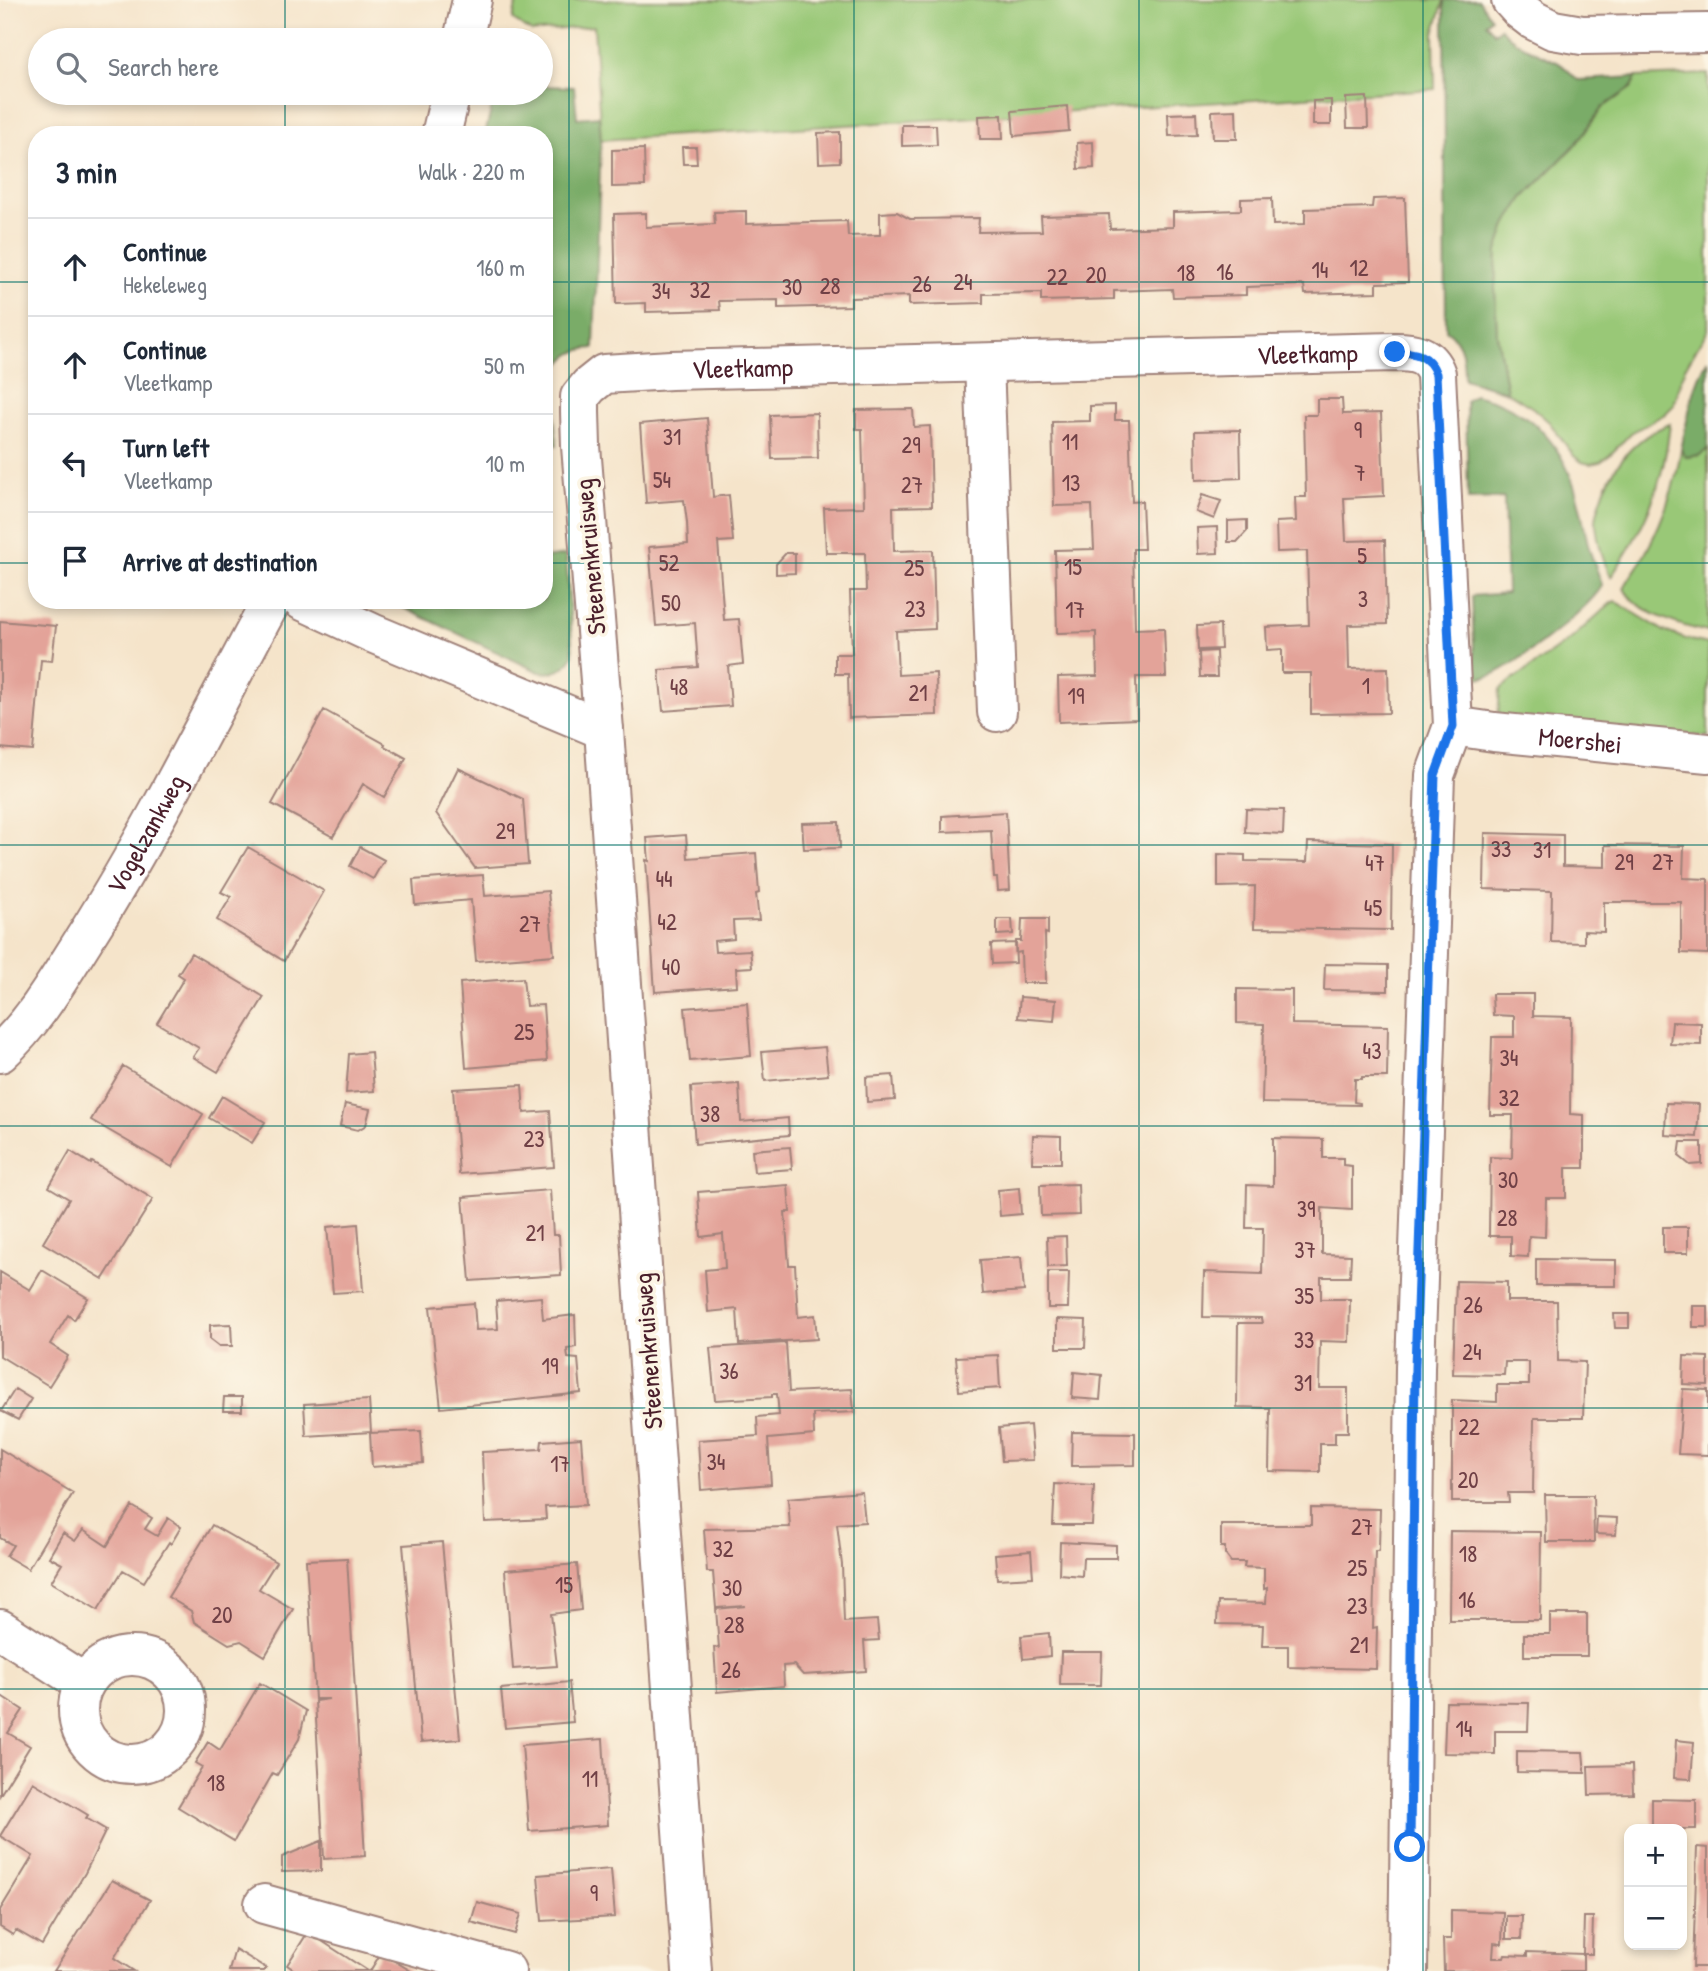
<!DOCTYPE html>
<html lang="en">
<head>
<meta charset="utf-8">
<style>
  :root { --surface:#fff; --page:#f2f2f3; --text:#1f2937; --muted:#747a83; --line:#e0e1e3 }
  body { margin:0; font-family:"Patrick Hand",sans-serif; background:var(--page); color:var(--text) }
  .controls { position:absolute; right:21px; bottom:21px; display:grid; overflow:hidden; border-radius:14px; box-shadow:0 4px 10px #0003 }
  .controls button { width:63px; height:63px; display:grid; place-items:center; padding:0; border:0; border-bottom:2px solid var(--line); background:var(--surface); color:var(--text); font:35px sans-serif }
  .stop { position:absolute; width:21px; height:21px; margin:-16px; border:5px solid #1a73e8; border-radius:50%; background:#fff }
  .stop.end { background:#1a73e8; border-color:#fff; box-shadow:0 2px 7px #0008 }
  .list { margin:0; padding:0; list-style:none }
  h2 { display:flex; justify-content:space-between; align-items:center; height:91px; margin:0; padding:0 28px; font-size:30px }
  h2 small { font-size:23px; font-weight:400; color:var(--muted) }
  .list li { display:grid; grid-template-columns:46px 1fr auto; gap:21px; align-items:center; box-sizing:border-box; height:98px; padding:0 28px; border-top:2px solid var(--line) }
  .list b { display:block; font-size:26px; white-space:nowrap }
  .list p { margin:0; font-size:23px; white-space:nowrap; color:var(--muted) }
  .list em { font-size:23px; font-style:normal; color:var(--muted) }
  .icon { flex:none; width:38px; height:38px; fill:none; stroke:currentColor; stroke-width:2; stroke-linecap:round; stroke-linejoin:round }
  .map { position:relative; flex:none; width:1708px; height:1971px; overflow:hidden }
  .search { position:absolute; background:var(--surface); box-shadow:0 4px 10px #0003; left:28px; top:28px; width:525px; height:77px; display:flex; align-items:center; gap:18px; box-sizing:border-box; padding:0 24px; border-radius:38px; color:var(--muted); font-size:26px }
  .panel { position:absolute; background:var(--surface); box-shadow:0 4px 10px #0003; left:28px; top:126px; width:525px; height:483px; border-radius:28px }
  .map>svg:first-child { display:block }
</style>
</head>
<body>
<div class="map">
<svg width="1708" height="1971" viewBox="0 0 1708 1971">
  <rect width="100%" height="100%" fill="#fcf5e5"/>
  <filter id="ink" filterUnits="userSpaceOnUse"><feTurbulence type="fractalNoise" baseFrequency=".0143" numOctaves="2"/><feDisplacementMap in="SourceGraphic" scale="14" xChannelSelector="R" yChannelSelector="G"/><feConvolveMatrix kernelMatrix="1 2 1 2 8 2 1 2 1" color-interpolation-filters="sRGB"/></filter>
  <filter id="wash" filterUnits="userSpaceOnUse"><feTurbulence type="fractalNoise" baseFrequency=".00686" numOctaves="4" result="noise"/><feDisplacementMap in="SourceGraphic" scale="28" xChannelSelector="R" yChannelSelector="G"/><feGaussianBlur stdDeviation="1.57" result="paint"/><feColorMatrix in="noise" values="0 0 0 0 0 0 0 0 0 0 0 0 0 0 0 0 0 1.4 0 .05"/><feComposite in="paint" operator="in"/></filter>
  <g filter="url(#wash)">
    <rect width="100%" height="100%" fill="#f5e4ca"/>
    <path fill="#99c877" stroke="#727451" stroke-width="2" d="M517,0H1444L1434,34L1435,89L601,140L594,26L532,32L513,20Z
      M1708,74V330L1685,368L1673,406L1665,414L1631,433L1610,455L1600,462L1590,464L1582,462L1574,456L1549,422L1533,408L1507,392L1497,335L1495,288L1497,251L1507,223L1523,198L1577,143L1602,108L1632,87L1636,77Z
      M1670,424C1664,485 1645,527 1611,577C1603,561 1598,543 1596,525C1595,518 1598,510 1600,503C1610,468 1634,437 1670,424Z
      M1708,449V632C1684,627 1634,612 1624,588C1629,578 1636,569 1642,560C1661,525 1675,490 1681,450L1687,457L1700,455Z
      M1615,601L1664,631L1686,639L1708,644V737L1498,717L1500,689L1571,639L1611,603Z"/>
    <path fill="#7aac68" stroke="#62664a" stroke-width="2" d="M1444,0H1479L1491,18L1486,23L1495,33L1500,28C1517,46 1536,52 1557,62C1565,66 1571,74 1578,80L1636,77L1632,87L1602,108L1577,143L1523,198L1507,223L1497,251L1495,288L1497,335L1507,392L1464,379C1464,360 1464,342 1446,330Z
      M541,86L574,87L577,118L599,116L601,140L594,348C539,351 554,407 557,445L544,446V135H485L495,93H541Z
      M1708,359V449L1700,455L1686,457L1681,450C1688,417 1691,390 1708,359Z
      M1474,395C1522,406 1554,433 1572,480C1580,500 1583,523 1588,544C1591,558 1598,571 1602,585C1593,606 1509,672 1486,677C1482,678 1478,677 1475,678L1472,596L1507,593L1504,498L1468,499L1466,401Z
      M566,555L573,656C564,670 555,675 539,672L387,600H544V558Z"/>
    <g id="blocks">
      <path fill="#e3a399" d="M1367,97L1368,128H1347L1346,98Z
        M1331,100V125H1313V101Z
        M1067,106L1069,131L1014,136L1012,111Z
        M1236,110L1237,139H1213L1212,111Z
        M1196,113L1197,135L1169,136L1168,114Z
        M1002,115L1003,139H980L979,116Z
        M902,125H936L937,145L902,146Z
        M840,132V162L819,163L818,133Z
        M1093,142L1094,168L1078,169L1077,143Z
        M682,147H696L697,164H683Z
        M644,149L645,186L612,187V150Z
        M1272,198L1273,225L1305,224V209L1372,207L1373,199L1405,198L1408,282L1377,283V292L1305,294L1304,285L1246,287V295L1210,296L1173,297L1172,289L1114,291V299L1041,301V293L983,294V303L909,305V296L851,298V306L778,308V300L719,301L720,310L646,312V303L616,304L614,214L646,213V227L715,224L714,212L746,211V224L847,221L848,236L878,235H880V213L897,212L910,219L979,218L978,232L1042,231L1041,216L1109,214L1110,229L1173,227V212L1241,210V199Z
        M1317,399H1342L1343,414L1381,413L1384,496L1344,498L1346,541L1385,540L1387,624L1348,625L1349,669L1388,668L1389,713L1311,714V673H1282V649L1267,650L1266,627L1309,625L1307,551L1277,552L1276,522L1296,521L1295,497H1306L1304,415H1317Z
        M1115,405V420H1129L1132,502L1142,501L1144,549H1133L1135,629L1164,628L1166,677H1136L1137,719L1059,722L1058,677L1097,676L1096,632L1057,633L1055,550L1094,549L1092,505L1054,506L1052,422L1090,421V406Z
        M913,409L914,427L930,426L932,506L893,507L894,551L933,550L935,629L896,631L898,675L936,673L937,715L849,718L848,674H835V654H852L850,591H866L865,553H826L824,508L864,507L862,429H856V410Z
        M817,413L818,458L772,459L770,415Z
        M707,418L713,497L729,495L733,541L718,542L724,620L739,619L743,664L728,666L731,706L663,711L659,670L698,667L695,623L656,626L649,547L688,544L687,522L684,500L646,503L640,424Z
        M1240,430L1241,478L1196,480L1195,431Z
        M1202,495L1221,501L1214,519L1196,512Z
        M1247,520V531L1237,542H1228V521Z
        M1217,527L1218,553L1198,554L1197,528Z
        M786,553H795V573L776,574V564Z
        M0,621L56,626L52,661L41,660L33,751L0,748Z
        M1220,625L1221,649L1198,650L1197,626Z
        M1216,651L1217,677H1200L1199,652Z
        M324,710L385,744L384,746L406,758L384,797L363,784L333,837L272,804Z
        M458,768L523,799L528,864L475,868L436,813Z
        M1246,809L1284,810L1283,834L1245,832Z
        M1006,812L1010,890L998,891L997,878H994L991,830L942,832V816Z
        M839,822L840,848L804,849L802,823Z
        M1485,833L1563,835V866L1605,867V845L1684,846L1683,878L1708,879V954L1681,953V902H1604V932L1584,931V943L1551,942L1552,891L1484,889Z
        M686,835L688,858L756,853L759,893L756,894L759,920L733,921L734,939L714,941L715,952L750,950L752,967L736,968L737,986L655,992L646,860L649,861L647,838Z
        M1308,842L1392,844L1391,930L1254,928L1255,886L1218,887V854L1245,855V861L1307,862Z
        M248,847L324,891L284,961L217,920L231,897L221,892Z
        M360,847L384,860L373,879L350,866Z
        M483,875L485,896L548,891L554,955L476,961L471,900L415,905L413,880Z
        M997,919H1012L1013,934L997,935Z
        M1022,919H1048V934L1045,933L1046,983H1022L1021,952L1016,953V941H1021Z
        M1015,943L1016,963L992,964L991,944Z
        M191,953L264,997L218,1072L193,1057L199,1048L157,1023L184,978L178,974Z
        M1325,964L1388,965V991L1324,990Z
        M523,978L526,1006L543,1005L547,1061L466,1068L460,983Z
        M1237,989L1292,990V1024L1388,1026L1387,1077H1362V1079H1355L1354,1102L1360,1103V1105L1262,1103L1264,1024L1237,1023Z
        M1492,994H1533V1016L1571,1017L1570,1114L1584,1115V1168H1566V1198H1546L1545,1237L1529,1236L1528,1257L1511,1256V1236H1489L1490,1157L1512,1158L1513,1115H1490L1492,1037H1514V1016L1493,1015Z
        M1020,997L1056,1000L1054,1021L1018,1018Z
        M747,1003L751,1056L690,1061L685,1008Z
        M1672,1022L1701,1023V1045L1670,1044Z
        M825,1047L828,1075L765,1081L762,1052Z
        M371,1052L374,1091L346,1093L349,1054Z
        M123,1066L203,1114L172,1167L91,1120Z
        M893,1075L895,1100L867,1102L866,1077Z
        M739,1084L741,1122L788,1118L789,1135L695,1144L691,1087Z
        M522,1085L524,1113L550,1111L554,1167L459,1174L453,1089Z
        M222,1096L265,1122L252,1143L209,1118Z
        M1666,1103L1699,1104L1697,1137L1665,1135Z
        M345,1104L370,1109L366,1125L358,1130L340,1126Z
        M1033,1135L1061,1136V1163H1032Z
        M1273,1138L1323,1139V1158H1343V1165L1352,1166V1210L1322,1208V1254L1351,1255L1350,1277H1321V1299H1350L1349,1342L1320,1341L1319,1388H1348V1432H1335V1444H1320V1472L1269,1471L1270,1408L1237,1407L1238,1323H1262L1261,1318L1203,1317L1204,1272L1262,1274L1263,1228H1246L1247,1185L1273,1186Z
        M1681,1142H1702V1164L1690,1165L1679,1156Z
        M790,1147L792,1169L754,1172L752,1150Z
        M70,1151L91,1164L92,1162L153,1199L103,1279L43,1243L69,1199L49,1187Z
        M1078,1184L1079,1215L1041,1216L1040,1185Z
        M788,1185L790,1212H785L789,1265H795L798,1317L815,1315L817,1339L739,1344L737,1309L708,1312L705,1270L725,1268L723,1234L701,1237L698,1192Z
        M1019,1188L1021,1214L1000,1216L998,1190Z
        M550,1190L553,1235H559L561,1275L470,1281L463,1197Z
        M358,1224L363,1291L333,1293L327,1227Z
        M1663,1227H1688V1253H1663Z
        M1066,1236L1067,1266L1048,1267L1047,1237Z
        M1021,1257L1024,1291L983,1294L980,1260Z
        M1536,1259L1616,1260V1286H1536Z
        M42,1270L88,1298L74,1320L68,1315L50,1344L68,1356L49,1386L0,1356V1272L30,1290Z
        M1048,1272H1069L1068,1308H1048Z
        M1456,1281L1507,1282V1301H1557L1558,1361L1585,1362L1583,1418H1534L1533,1493H1508L1509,1502H1452V1400L1497,1402V1385H1529V1362H1505L1504,1375L1453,1374Z
        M541,1297L543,1319L575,1315L576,1347L567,1349L568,1358L578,1359L581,1393L441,1408L430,1307L474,1303L476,1330L498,1329L496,1301Z
        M1693,1306H1708V1327H1693Z
        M1614,1314H1629V1328H1615Z
        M1057,1319L1086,1320L1085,1348H1057Z
        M231,1324L232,1346H219L210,1339V1325Z
        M786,1343L789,1392L852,1389L854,1412L813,1414L814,1435L768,1439L771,1484L701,1490L698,1440L758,1436L757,1417L779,1415L777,1394H772V1397L715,1400L710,1348Z
        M998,1355L1000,1388L959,1391L956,1357Z
        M1684,1356L1708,1357V1385L1683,1384Z
        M1074,1372L1102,1375L1100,1400L1072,1398Z
        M15,1389L31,1399L18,1420L1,1411Z
        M1683,1389L1708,1390V1455L1678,1454Z
        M224,1397H242V1411H223Z
        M369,1400L371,1432L306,1436L304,1404Z
        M1030,1425L1033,1460L1002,1461L999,1428Z
        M421,1431L423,1463L372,1467L370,1433Z
        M1072,1432L1135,1433V1465L1071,1466Z
        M581,1438L586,1505L545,1507L546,1519L485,1522L482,1452L541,1449L542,1441Z
        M0,1449L73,1493L28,1569L6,1556L13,1545L0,1538Z
        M1055,1484L1094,1486L1092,1525H1053Z
        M862,1492L865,1522L837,1524L842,1565L844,1622L877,1620L879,1640L864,1641L866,1671L803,1675L794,1665L783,1666L784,1686L717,1692L714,1647L719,1648L716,1609L746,1606L716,1608L713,1572H707L704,1529L790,1527L788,1498Z
        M1545,1495H1593L1594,1542H1546Z
        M132,1506L152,1518L145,1529L157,1536L168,1518L181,1527L171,1544L169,1542L144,1582L123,1570L98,1610L51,1582L62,1564L49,1557L63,1533L75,1541L83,1530L107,1546Z
        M1311,1508L1380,1509L1379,1548L1378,1551H1375L1374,1588L1373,1628L1377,1627L1376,1669L1288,1667V1646H1262L1263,1625L1217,1624L1218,1602L1266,1603L1267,1588L1264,1589V1568L1244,1567L1245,1562H1231L1225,1554V1547H1221V1525H1311Z
        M1597,1517L1617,1518L1616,1535L1596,1534Z
        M212,1525L276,1562L259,1589L293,1609L265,1656L241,1641L229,1644L194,1622L191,1611L168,1597Z
        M1450,1531L1541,1532L1540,1620H1449Z
        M442,1542L460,1739L421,1742L403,1545Z
        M1060,1542L1116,1545V1558H1083L1082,1576L1059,1574Z
        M1031,1551L1033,1577L997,1579L995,1554Z
        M347,1558L365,1856L324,1859L315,1701L329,1699H315L306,1560Z
        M577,1564L581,1610L551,1614L557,1666L513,1669L505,1570Z
        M1550,1614H1587V1656H1524V1634H1550Z
        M1049,1633L1050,1656L1023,1659L1021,1636Z
        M1061,1652H1102L1101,1685H1060Z
        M569,1682L573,1722L505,1728L501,1689Z
        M260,1683L306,1711L299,1739L277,1775L273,1773L234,1841L178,1807L202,1767L195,1763L208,1742L220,1750Z
        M0,1695L23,1710L8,1733L30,1746L0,1795Z
        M1446,1702L1529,1703L1528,1731H1495V1754L1444,1753Z
        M603,1739L608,1825L529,1831L522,1745Z
        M1676,1740L1694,1742L1691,1779L1674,1778Z
        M1517,1751L1583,1752L1585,1773L1517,1772Z
        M1632,1765L1633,1794L1589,1795L1588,1766Z
        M33,1782L88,1815L86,1818L106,1830L85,1873L42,1945L16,1930L13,1935L0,1927V1910L33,1856L0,1836Z
        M1652,1799L1696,1800V1829H1652Z
        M321,1841V1871L282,1872V1857Z
        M1697,1847L1708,1848V1967H1693Z
        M611,1869L615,1917L542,1921L538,1875Z
        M112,1880L150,1900L114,1958L134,1971H54Z
        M477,1902L521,1914L515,1934L471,1922Z
        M1451,1910L1503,1912L1502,1944L1494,1943L1493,1958H1504L1505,1955L1527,1956V1952L1583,1954L1584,1917H1593L1592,1954H1583V1971H1444L1443,1939H1451Z
        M1506,1916H1522L1521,1939H1506Z
        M308,1932L337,1951L368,1971H296L287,1965Z
        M235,1949L266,1968L264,1971H229Z
        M381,1953L411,1971H370Z"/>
    </g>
  </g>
  <g filter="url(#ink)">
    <use href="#blocks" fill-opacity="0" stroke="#a0827a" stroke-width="2"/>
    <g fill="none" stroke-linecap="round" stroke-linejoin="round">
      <g stroke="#a0827a" stroke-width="42">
        <g id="minor">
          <path d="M1511,0L1520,10L1533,20L1553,30L1582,35L1708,33"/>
          <path d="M463,40L472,0"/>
          <path d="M441,135L451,93"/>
          <path d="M984,363L997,712"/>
          <path d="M301,600L372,633L604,730"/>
          <path id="s1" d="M1453,726L1494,732L1708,753"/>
          <path id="s2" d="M0,1053C37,1019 61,975 88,933C155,826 212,711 272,600"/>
          <path d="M0,1629L84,1683"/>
          <circle cx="132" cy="1710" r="54"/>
          <path d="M264,1904L506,1971"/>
          <path id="s3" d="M692,1971L604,730L581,446L580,412V397L589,386L604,374L671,370L1395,352C1414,352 1429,354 1436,374L1453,726L1435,775L1415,1368L1408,1971"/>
        </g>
      </g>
      <use href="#minor" stroke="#fff" stroke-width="38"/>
    </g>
  </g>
  <g fill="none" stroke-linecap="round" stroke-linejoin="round" filter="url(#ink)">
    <path stroke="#1a73e8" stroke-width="9" d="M1395,352C1414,352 1429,354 1436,374L1453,726L1435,775L1415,1368L1410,1847"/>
  </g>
  <path fill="none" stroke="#0f766e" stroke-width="2" stroke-opacity="0.55" d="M285,0V40M569,0V1971M854,0V1971M1139,0V1971M1423,0V1971M285,93V135M0,282H37M544,282H1708M0,563H37M544,563H1708M285,600V1971M0,845H1708M0,1126H1708M0,1408H1708M0,1689H1708"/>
  <g text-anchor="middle" stroke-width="7" stroke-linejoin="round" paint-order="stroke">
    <g font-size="23" fill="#704046">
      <text x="1359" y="276">12</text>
      <text x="1320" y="278">14</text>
      <text x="1225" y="280">16</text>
      <text x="1186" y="281">18</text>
      <text x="1096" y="283">20</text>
      <text x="1057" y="285">22</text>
      <text x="963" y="290">24</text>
      <text x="922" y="292">26</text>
      <text x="830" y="294">28</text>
      <text x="792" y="295">30</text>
      <text x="700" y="298">32</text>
      <text x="661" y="299">34</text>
      <text x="1358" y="438">9</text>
      <text x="672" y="445">31</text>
      <text x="1070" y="450">11</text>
      <text x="911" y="453">29</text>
      <text x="1360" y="481">7</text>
      <text x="662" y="488">54</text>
      <text x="1071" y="491">13</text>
      <text x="912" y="493">27</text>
      <text x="1362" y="564">5</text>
      <text x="669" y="571">52</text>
      <text x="1073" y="575">15</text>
      <text x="914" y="576">25</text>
      <text x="1363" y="607">3</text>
      <text x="671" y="611">50</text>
      <text x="915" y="617">23</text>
      <text x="1075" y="618">17</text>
      <text x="1366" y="694">1</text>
      <text x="679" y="695">48</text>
      <text x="918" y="701">21</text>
      <text x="1076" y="704">19</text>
      <text x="505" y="839">29</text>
      <text x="1501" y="857">33</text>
      <text x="1542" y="858">31</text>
      <text x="1624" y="870">29</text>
      <text x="1663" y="870">27</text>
      <text x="1375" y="871">47</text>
      <text x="664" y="887">44</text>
      <text x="1373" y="916">45</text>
      <text x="667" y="930">42</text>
      <text x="530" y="932">27</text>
      <text x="671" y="975">40</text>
      <text x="524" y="1040">25</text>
      <text x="1372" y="1059">43</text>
      <text x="1509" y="1066">34</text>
      <text x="1509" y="1106">32</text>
      <text x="710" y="1122">38</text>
      <text x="534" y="1147">23</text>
      <text x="1508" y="1188">30</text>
      <text x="1306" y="1217">39</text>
      <text x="1507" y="1226">28</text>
      <text x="535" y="1241">21</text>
      <text x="1305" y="1258">37</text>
      <text x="1304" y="1304">35</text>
      <text x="1473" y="1313">26</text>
      <text x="1304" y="1348">33</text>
      <text x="1472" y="1360">24</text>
      <text x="550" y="1374">19</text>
      <text x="729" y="1379">36</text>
      <text x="1303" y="1391">31</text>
      <text x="1469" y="1435">22</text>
      <text x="716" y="1470">34</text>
      <text x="560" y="1472">17</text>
      <text x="1468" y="1488">20</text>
      <text x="1362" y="1535">27</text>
      <text x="723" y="1557">32</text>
      <text x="1468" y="1562">18</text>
      <text x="1357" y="1576">25</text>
      <text x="564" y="1593">15</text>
      <text x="732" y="1596">30</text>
      <text x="1467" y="1608">16</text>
      <text x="1357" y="1614">23</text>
      <text x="222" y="1623">20</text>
      <text x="734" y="1633">28</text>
      <text x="1359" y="1653">21</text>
      <text x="731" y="1678">26</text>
      <text x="1464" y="1737">14</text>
      <text x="590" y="1787">11</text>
      <text x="216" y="1791">18</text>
      <text x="594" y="1901">9</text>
    </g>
    <g font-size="26" fill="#4a1f2b" stroke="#fcf5e5">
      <text dy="9" stroke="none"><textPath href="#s3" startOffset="2315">Vleetkamp</textPath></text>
      <text dy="9" stroke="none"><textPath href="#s3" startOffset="1750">Vleetkamp</textPath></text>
      <text transform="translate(590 557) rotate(-95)" y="9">Steenenkruisweg</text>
      <text dy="9" stroke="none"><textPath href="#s1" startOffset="128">Moershei</textPath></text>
      <text dy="9" stroke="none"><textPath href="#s2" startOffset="264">Vogelzankweg</textPath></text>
      <text transform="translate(648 1351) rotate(-94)" y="9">Steenenkruisweg</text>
    </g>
  </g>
</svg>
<div class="controls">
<button>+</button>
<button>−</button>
</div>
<div class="stop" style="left:1410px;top:1847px"></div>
<div class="stop end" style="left:1395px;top:352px"></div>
<div class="search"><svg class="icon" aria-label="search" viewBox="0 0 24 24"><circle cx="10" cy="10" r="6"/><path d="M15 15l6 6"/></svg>Search here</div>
<section class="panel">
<h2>3 min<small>Walk · 220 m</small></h2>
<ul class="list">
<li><svg class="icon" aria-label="ahead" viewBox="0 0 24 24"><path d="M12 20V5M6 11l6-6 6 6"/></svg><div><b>Continue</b><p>Hekeleweg</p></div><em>160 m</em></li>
<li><svg class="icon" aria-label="ahead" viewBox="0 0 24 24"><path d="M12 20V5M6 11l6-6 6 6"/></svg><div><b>Continue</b><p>Vleetkamp</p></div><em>50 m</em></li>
<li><svg class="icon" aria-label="left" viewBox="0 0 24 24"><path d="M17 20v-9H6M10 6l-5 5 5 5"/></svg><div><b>Turn left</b><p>Vleetkamp</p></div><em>10 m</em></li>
<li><svg class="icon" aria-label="arrive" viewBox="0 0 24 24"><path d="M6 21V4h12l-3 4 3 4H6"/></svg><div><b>Arrive at destination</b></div></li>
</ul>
</section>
</div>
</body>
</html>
